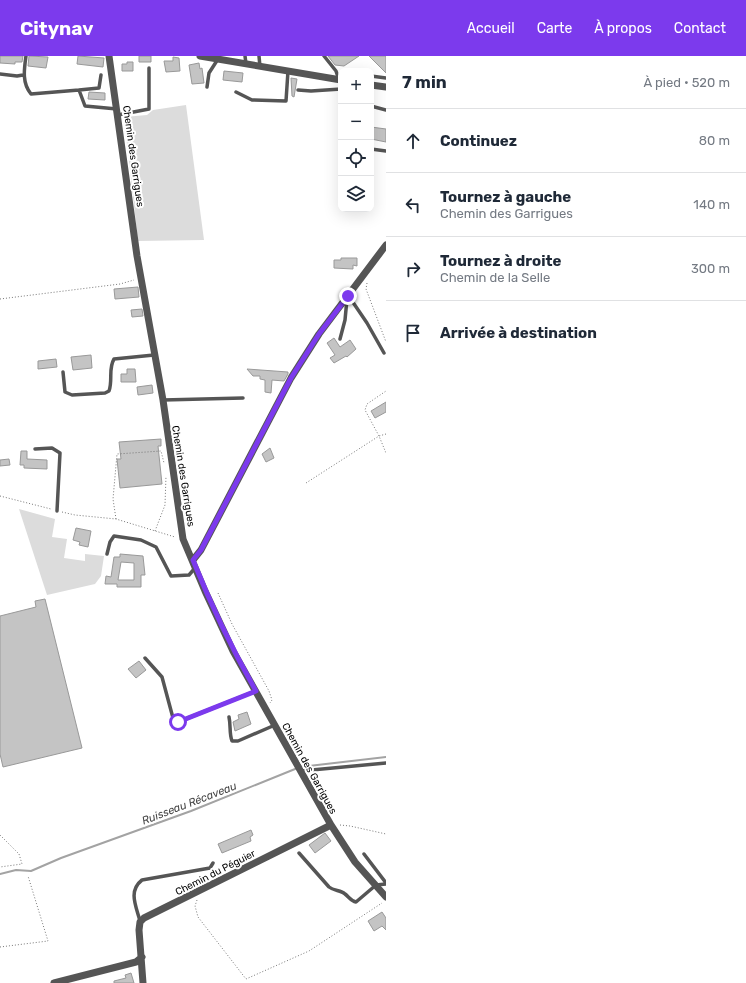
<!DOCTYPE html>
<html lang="fr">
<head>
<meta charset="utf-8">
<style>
  :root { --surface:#fff; --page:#f2f2f3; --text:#1f2937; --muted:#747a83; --line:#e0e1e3; --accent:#7c3aed }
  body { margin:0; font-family:Rubik,sans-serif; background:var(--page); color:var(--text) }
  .controls { position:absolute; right:12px; top:12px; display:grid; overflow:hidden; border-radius:8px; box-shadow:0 4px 16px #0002 }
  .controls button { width:36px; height:36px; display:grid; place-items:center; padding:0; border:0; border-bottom:1px solid var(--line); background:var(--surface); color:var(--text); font:20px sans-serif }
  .stop { position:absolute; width:12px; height:12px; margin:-9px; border:3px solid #7c3aed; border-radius:50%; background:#fff }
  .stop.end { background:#7c3aed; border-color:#fff; box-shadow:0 1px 4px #0008 }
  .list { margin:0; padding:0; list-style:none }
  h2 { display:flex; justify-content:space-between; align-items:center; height:52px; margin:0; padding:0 16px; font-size:17px }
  h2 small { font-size:13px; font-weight:400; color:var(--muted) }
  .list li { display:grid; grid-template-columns:26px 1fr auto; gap:12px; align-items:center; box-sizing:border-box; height:64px; padding:0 16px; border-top:1px solid var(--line) }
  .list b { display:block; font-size:15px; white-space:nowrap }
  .list p { margin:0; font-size:13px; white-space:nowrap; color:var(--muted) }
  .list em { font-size:13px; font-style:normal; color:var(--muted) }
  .icon { flex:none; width:22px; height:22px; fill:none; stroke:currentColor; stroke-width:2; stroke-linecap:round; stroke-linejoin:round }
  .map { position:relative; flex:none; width:386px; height:927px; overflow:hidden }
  header { display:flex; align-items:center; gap:24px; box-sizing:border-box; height:56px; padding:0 20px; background:var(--accent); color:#fff }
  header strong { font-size:19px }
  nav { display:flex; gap:22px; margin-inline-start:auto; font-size:14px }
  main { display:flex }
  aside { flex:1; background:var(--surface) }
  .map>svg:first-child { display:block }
</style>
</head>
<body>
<header>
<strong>Citynav</strong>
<nav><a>Accueil</a><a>Carte</a><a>À propos</a><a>Contact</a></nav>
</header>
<main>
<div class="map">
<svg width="386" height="927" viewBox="0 0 386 927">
  <rect width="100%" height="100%" fill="#fff"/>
  <path fill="#dcdcdc" d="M186,49L204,184L138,185L124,61L147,59L153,54Z
    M19,453L55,463L52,481L67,483L64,502L85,505V498L104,500L101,520L95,528L47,539Z"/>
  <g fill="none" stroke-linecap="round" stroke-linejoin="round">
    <path stroke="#a3a3a3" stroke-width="2" d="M0,818L16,814L31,815L61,802L191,755L300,711L386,701"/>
  </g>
  <path fill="#c4c4c4" stroke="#999" fill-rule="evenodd" d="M0,0H23L22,6H15V8L0,7Z
    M29,0L48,1L46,12L28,10Z
    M78,0L104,2L103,11L77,8Z
    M139,0H151V6H139Z
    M328,0H359L344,10L335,9Z
    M369,0H386V17Z
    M173,1L179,2L180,15L166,16L164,5H173Z
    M127,6H133V15H122V8H127Z
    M199,7L200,13L202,12L204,27L192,28L189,9Z
    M224,15L243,17L242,26L223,24Z
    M291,22L297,23L294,41L292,40Z
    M89,36L105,37V44L88,43Z
    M371,71L386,73V86L371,83Z
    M341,202H357V210L353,209V213L334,212V204H341Z
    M138,231L139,241L115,243L114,233Z
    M142,253L143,260L132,261L131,254Z
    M334,282L340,291L350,284L356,293L347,301L346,300L334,307L330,302L335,299L327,287Z
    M91,299L92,312L73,314L71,301Z
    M56,303L57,311L38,313V305Z
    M127,313H135L136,326H121V318H127Z
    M247,313L288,316V318L284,325L272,324L271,337L265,336V324L260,323V320H253Z
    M152,329L153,337L138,339L137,331Z
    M386,346V356L375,362L371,355Z
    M161,383V390H158L162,428L120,432L117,403H121L119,386Z
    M270,392L274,402L266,406L262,398Z
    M21,395H27V403L47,404V413L24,412V409H20Z
    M9,403L10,409L0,410V404Z
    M76,472L91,475L88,491L79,489L80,486L73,484Z
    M120,498L143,500L145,519H141V531H117V528H105L106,520L111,521L114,501H120ZM121,506L134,507V524H118Z
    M45,543L82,692L3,711L0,698V560L36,551L35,545Z
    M139,605L146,614L136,622L128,613Z
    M247,656L251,668L235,675L233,666L239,663L238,659Z
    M251,774L253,779L250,781L251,785L222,797L218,788Z
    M325,777L331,785L315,797L309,789Z
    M382,856L386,862V874L382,870L374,875L368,865Z
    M131,917L134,927H114V925L126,922L125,919Z"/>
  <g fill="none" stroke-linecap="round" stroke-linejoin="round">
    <path stroke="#777" stroke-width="1" stroke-dasharray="1 2" stroke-linecap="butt" d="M367,227L366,233L386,286
      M0,243L120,228L134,224
      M386,378L379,380L386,397
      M306,427L379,380L365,354L367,348L386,335
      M0,440L51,453
      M62,456L75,459L116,463L175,481
      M116,463L113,443L117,398L161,395L164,407
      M155,475L165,449L166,420
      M218,537L232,568L269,635L272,644L270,647
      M340,769L350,770L386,778
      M0,779L19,798L22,808L0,811
      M197,844L195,850L198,861L246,923L309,895L382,847
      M0,891L48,885L28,820"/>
    <path stroke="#555" stroke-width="3.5" d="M26,0C24,14 22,27 31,38L79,34
      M245,0L246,8
      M259,0L260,11
      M324,0L336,15L339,24
      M0,18L17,20L23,19
      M101,19L99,32L79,34L85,50L117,53
      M371,20L386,22
      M207,31L209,17L218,3
      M298,34L311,35L341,33
      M236,36L252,44L286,45L288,15
      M371,50L386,54
      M118,59L149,53V12
      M371,93L386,95
      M348,239L367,267L384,297
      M340,283L345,264L347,243
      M63,316L65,336L72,339L105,337L109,335C113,324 108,313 114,303L154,299
      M163,344L243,342
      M35,393L52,392L60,397L57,455
      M107,498L110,486L114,480L141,484L156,491L171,520L189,519L195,512
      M145,602L162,621L173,662L178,666L256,635
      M229,661C231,670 229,677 232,685H238L275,669
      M301,715L386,707
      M299,797L329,831C334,835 341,834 345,838C349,841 351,845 356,846L376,829L386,828
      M364,798L386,827
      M140,865C136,850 128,835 142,824L210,812L213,807"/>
    <path stroke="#555" stroke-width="7" d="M109,0L137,200L163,344L183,483L205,535L233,595L331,769L355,806L386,841
      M200,0L341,24
      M371,29L386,31
      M193,504L201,494L291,322L319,278L386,189
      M54,927L136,906L142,901
      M143,927L139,874L140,866L144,862L331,769"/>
  </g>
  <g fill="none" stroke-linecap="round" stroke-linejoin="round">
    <path stroke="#7c3aed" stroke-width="5" d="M178,666L256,635C232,593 211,549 193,504L201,494L291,322L319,278L348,240"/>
  </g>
  <g text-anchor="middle" stroke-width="4" stroke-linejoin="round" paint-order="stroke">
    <g font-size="10" fill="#000" stroke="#fff">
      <text transform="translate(134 100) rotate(82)" y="4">Chemin des Garrigues</text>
      <text transform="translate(184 420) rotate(81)" y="4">Chemin des Garrigues</text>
      <text transform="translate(310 712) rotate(61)" y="4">Chemin des Garrigues</text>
      <text transform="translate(215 816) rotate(-27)" y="4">Chemin du Péguier</text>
    </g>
    <g font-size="11" font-style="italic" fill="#444" stroke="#fff">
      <text transform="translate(189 747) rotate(-21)" y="4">Ruisseau Récaveau</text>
    </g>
  </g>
</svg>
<div class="controls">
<button>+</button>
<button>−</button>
<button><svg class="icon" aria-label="locate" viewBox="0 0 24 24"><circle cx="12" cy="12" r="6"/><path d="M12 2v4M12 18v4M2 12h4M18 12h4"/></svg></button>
<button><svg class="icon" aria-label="layers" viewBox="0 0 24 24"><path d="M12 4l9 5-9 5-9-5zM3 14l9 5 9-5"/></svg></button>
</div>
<div class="stop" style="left:178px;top:666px"></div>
<div class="stop end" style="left:348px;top:240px"></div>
</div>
<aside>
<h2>7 min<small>À pied · 520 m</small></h2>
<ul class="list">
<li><svg class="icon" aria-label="ahead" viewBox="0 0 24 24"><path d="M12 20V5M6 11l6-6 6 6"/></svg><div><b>Continuez</b></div><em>80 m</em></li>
<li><svg class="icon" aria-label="left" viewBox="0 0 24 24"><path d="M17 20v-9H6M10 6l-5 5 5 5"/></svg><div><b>Tournez à gauche</b><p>Chemin des Garrigues</p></div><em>140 m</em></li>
<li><svg class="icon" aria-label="right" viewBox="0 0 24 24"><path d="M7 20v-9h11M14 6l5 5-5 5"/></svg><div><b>Tournez à droite</b><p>Chemin de la Selle</p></div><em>300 m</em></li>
<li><svg class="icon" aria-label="arrive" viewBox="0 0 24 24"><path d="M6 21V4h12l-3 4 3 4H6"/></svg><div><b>Arrivée à destination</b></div></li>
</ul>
</aside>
</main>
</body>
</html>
